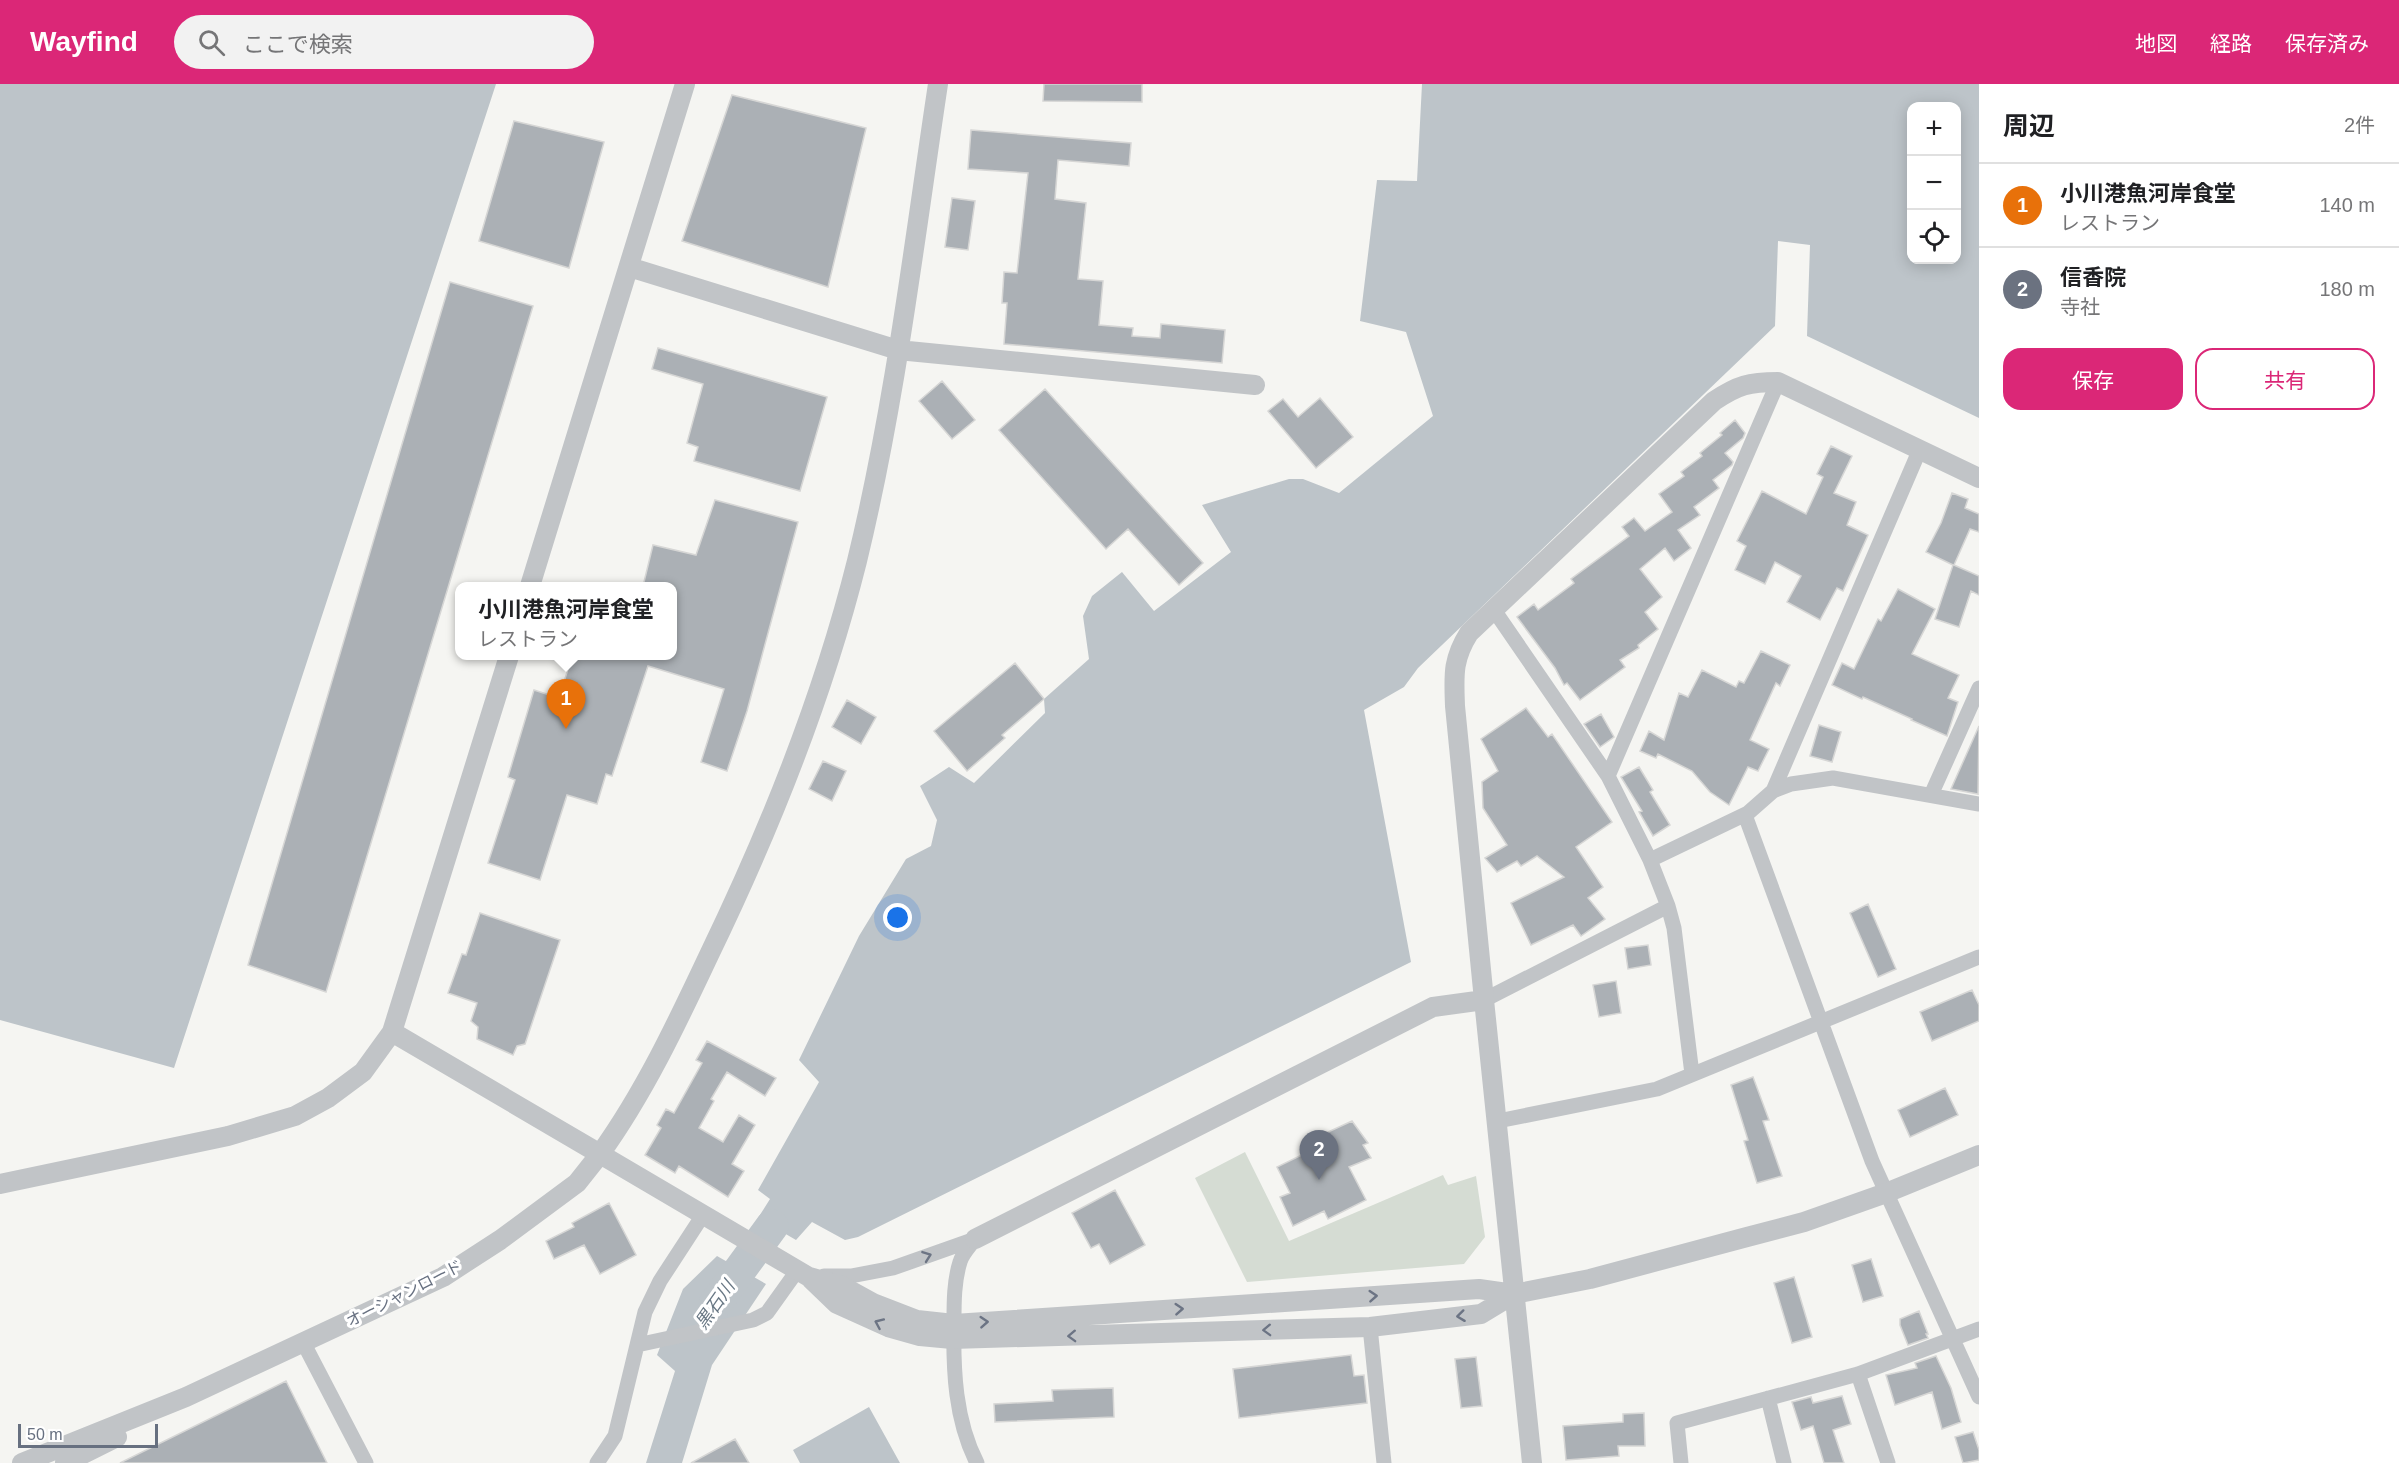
<!DOCTYPE html>
<html lang="ja">
<head>
<meta charset="utf-8">
<style>
  :root { --surface:#fff; --page:#f2f2f2; --text:#202124; --muted:#757577; --line:#e0e0e0; --accent:#db2777 }
  body { margin:0; font-family:Arial,"Noto Sans JP",sans-serif; background:var(--page); color:var(--text) }
  .controls { position:absolute; right:18px; top:18px; display:grid; overflow:hidden; border-radius:12px; box-shadow:0 3px 15px #0003 }
  .controls button { width:54px; height:54px; display:grid; place-items:center; padding:0; border:0; border-bottom:2px solid var(--line); background:var(--surface); color:var(--text); font:30px sans-serif }
  .scale { position:absolute; left:18px; bottom:15px; width:140px; box-sizing:border-box; padding-left:6px; border:3px solid #677080; border-top:0; font-size:16px; line-height:21px; white-space:nowrap; color:#677080; -webkit-text-stroke:4px #fff; paint-order:stroke }
  .you { position:absolute; left:898px; top:834px; width:21px; height:21px; margin:-15px; border:4px solid #fff; border-radius:50%; background:#1a73e8; box-shadow:0 0 0 9px #1a73e833 }
  .badge { display:grid; place-items:center; width:39px; height:39px; border-radius:50%; background:var(--accent); color:#fff; font-size:20px; font-weight:700 }
  .pin { position:absolute; translate:-50% -50px; filter:drop-shadow(0 2px 3px #0008) }
  .pin::after { content:''; position:absolute; top:32px; width:21px; height:18px; background:inherit; clip-path:polygon(0 0,100% 0,50% 100%) }
  .popup { position:absolute; left:455px; top:498px; width:222px; height:78px; box-sizing:border-box; display:grid; place-content:center; border-radius:12px; background:var(--surface); filter:drop-shadow(0 2px 4px #0005); font-size:20px; white-space:nowrap; color:var(--muted) }
  .popup b { font-size:22px; color:var(--text) }
  .popup::after { content:''; position:absolute; left:50%; top:100%; margin-left:-12px; border:12px solid transparent; border-top-color:var(--surface) }
  .list { margin:0; padding:0; list-style:none }
  h2 { display:flex; justify-content:space-between; align-items:center; height:78px; margin:0; padding:0 24px; font-size:26px }
  h2 small { font-size:20px; font-weight:400; color:var(--muted) }
  .list li { display:grid; grid-template-columns:39px 1fr auto; gap:18px; align-items:center; box-sizing:border-box; height:84px; padding:0 24px; border-top:2px solid var(--line) }
  .list b { display:block; font-size:22px; white-space:nowrap }
  .list p { margin:0; font-size:20px; white-space:nowrap; color:var(--muted) }
  .list em { font-size:20px; font-style:normal; color:var(--muted) }
  .actions { display:flex; gap:12px; padding:18px 24px }
  .actions a { flex:1; padding:14px 0; border:2px solid var(--accent); border-radius:18px; text-align:center; font-size:21px; color:var(--accent) }
  .actions .main { background:var(--accent); color:#fff }
  .icon { flex:none; width:33px; height:33px; fill:none; stroke:currentColor; stroke-width:2; stroke-linecap:round; stroke-linejoin:round }
  .map { position:relative; flex:none; width:1979px; height:1379px; overflow:hidden }
  header { display:flex; align-items:center; gap:36px; box-sizing:border-box; height:84px; padding:0 30px; background:var(--accent); color:#fff }
  header strong { font-size:28px }
  nav { display:flex; gap:33px; margin-inline-start:auto; font-size:21px }
  .search { width:420px; height:54px; background:var(--page); display:flex; align-items:center; gap:15px; box-sizing:border-box; padding:0 21px; border-radius:33px; color:var(--muted); font-size:22px }
  main { display:flex }
  aside { flex:1; background:var(--surface) }
  .map>svg:first-child { display:block }
</style>
</head>
<body>
<header>
<strong>Wayfind</strong>
<div class="search"><svg class="icon" aria-label="search" viewBox="0 0 24 24"><circle cx="10" cy="10" r="6"/><path d="M15 15l6 6"/></svg>ここで検索</div>
<nav><a>地図</a><a>経路</a><a>保存済み</a></nav>
</header>
<main>
<div class="map">
<svg width="1979" height="1379" viewBox="0 0 1979 1379">
  <rect width="100%" height="100%" fill="#f5f5f2"/>
  <path fill="#d5dcd3" d="M1245,1068L1289,1157L1443,1091L1448,1101L1476,1092L1485,1153L1464,1180L1247,1198L1195,1094Z"/>
  <path fill="#bdc4c9" fill-rule="evenodd" d="M0,0H496L174,984L0,936Z
    M1422,0H1979V334L1807,252L1810,161L1778,157L1775,242L1418,584L1404,603L1364,626L1411,878L858,1153L845,1156L812,1138L796,1156L758,1134L770,1115L758,1106L819,998L799,976L859,852L906,775L931,762L937,736L920,702L949,683L974,699L1045,629L1044,615L1089,575L1083,532L1092,512L1122,488L1154,527L1231,468L1202,421L1289,395H1303L1339,409L1433,332L1406,248L1360,237L1377,96L1417,97ZM1956,22V176H1912V22Z
    M717,1172L766,1200L712,1281L682,1379H646L675,1287L657,1271L683,1205Z
    M869,1323L900,1379H800L793,1366Z"/>
  <g fill="none" stroke-linecap="round" stroke-linejoin="round">
    <path stroke="#bdc4c9" stroke-width="33" d="M715,1220L772,1142"/>
  </g>
  <path fill="#abb0b5" stroke="#d6d6d5" stroke-width="1.5" d="M1044,0H1142V18L1043,17Z
    M732,11L866,44L828,203L682,157Z
    M514,37L604,58L569,184L479,157Z
    M971,46L1131,59L1129,82L1058,76L1055,115L1086,119L1078,195L1103,197L1099,241L1133,244L1132,252L1160,254L1161,240L1225,246L1222,279L1004,260L1007,219H1002L1004,188L1017,189L1028,89L968,85Z
    M952,114L975,117L968,166L945,163Z
    M450,198L533,222L326,908L248,881Z
    M658,264L827,313L800,407L694,377L698,363L687,359L703,300L652,285Z
    M942,297L975,336L952,355L919,317Z
    M1045,305L1203,479L1179,501L1128,445L1106,465L999,346Z
    M1320,314L1353,353L1316,384L1268,327L1283,315L1298,333Z
    M1735,336L1745,349L1743,354L1725,369L1733,378L1732,381L1713,396L1719,404L1694,423L1700,431L1678,446L1691,464L1674,477L1665,464L1640,485L1662,513L1645,528L1658,545L1638,561L1639,564L1620,576L1625,583L1580,616L1567,599L1564,601L1555,584L1517,533L1534,520L1538,526L1574,499L1571,495L1629,452L1622,443L1634,434L1645,447L1672,428L1659,410L1684,392L1681,388L1702,372L1700,369L1722,351L1720,349Z
    M1831,362L1852,372L1834,409L1856,418L1847,441L1868,451L1843,507L1837,504L1820,536L1787,518L1801,492L1775,478L1765,500L1735,486L1746,462L1737,457L1762,407L1806,430L1823,393L1817,390Z
    M1952,409L1968,415L1965,424L1979,430V448L1970,445L1954,481L1979,492V511L1971,507L1959,543L1935,535L1953,481L1926,468L1941,439Z
    M715,416L798,438L747,627L727,687L701,678L724,605L648,582L612,692L606,690L597,720L567,711L540,796L488,779L515,696L508,693L534,606L559,614L572,572H672V502H643L653,461L696,471Z
    M1898,505L1935,525L1912,570L1959,591L1948,614L1958,618L1947,652L1911,636L1912,635L1863,613L1862,615L1832,601L1842,579L1854,585L1878,535L1881,537Z
    M1761,567L1790,581L1780,602L1776,599L1750,656L1769,665L1758,687L1748,683L1729,721L1710,708L1692,687L1658,670L1656,674L1640,667L1649,647L1664,656L1679,609L1688,613L1702,586L1736,603L1739,597L1744,599Z
    M1015,579L1044,615L1002,651L1005,654L967,687L934,647Z
    M847,616L876,633L861,660L832,643Z
    M1526,624L1548,653L1552,650L1612,738L1576,763L1603,803L1588,814L1605,835L1581,852L1573,841L1531,861L1511,819L1564,793L1537,772L1521,782L1517,777L1497,788L1485,774L1507,761L1483,724L1482,698L1498,687L1481,655Z
    M1601,630L1614,653L1600,663L1584,640Z
    M1819,641L1841,648L1832,678L1810,672Z
    M1979,642L1978,710L1951,705Z
    M823,677L846,687L832,717L809,705Z
    M1639,683L1653,706L1650,708L1670,741L1653,752L1639,728L1642,727L1621,693Z
    M1868,820L1896,885L1878,893L1850,829Z
    M480,829L560,856L525,960L517,962L513,971L477,955L478,943L471,937L477,919L448,909L462,870L466,871Z
    M1648,861L1651,881L1628,885L1625,864Z
    M1616,897L1621,929L1599,933L1593,901Z
    M1972,906L1979,921V937L1932,957L1920,928Z
    M707,957L776,994L765,1012L727,988L711,1015L714,1017L699,1044L723,1058L739,1031L755,1041L732,1080L744,1087L728,1113L679,1082L675,1089L645,1071L661,1044L657,1041L666,1025L674,1029L702,979L696,976Z
    M1753,993L1769,1036L1763,1037L1782,1092L1757,1099L1744,1057L1748,1056L1731,1001Z
    M1945,1004L1958,1031L1910,1053L1898,1026Z
    M1352,1037L1368,1059L1363,1061L1371,1074L1349,1083L1366,1116L1328,1135L1324,1127L1293,1142L1280,1113L1290,1109L1277,1083L1308,1068L1304,1059Z
    M1115,1106L1145,1161L1110,1180L1099,1160L1091,1164L1072,1129Z
    M609,1119L636,1171L600,1190L584,1161L554,1175L546,1157L574,1143L572,1139Z
    M1871,1175L1883,1212L1863,1218L1852,1181Z
    M1794,1193L1812,1253L1792,1259L1774,1199Z
    M1919,1227L1928,1250H1926L1928,1254L1908,1261L1900,1241V1235Z
    M1351,1271L1354,1292L1364,1291L1367,1319L1239,1334L1233,1285Z
    M1936,1272L1951,1304L1961,1338L1942,1345L1932,1308L1895,1321L1886,1291L1917,1284L1915,1279Z
    M1476,1273L1482,1322L1461,1324L1455,1275Z
    M286,1297L327,1379H120Z
    M1113,1304L1114,1333L995,1338L994,1320L1053,1317L1052,1306Z
    M1842,1312L1851,1340L1833,1346L1844,1379H1824L1813,1342L1801,1346L1792,1318L1811,1313L1813,1319Z
    M1644,1329L1645,1362H1618L1619,1372L1566,1376L1563,1342L1623,1338V1330Z
    M1973,1348L1979,1366V1376L1963,1379L1955,1353Z
    M735,1355L749,1379H691Z"/>
  <g fill="none" stroke-linecap="round" stroke-linejoin="round">
    <path stroke="#c1c4c7" stroke-width="15" d="M1494,526L1608,692L1650,776L1668,822L1674,844L1692,990
      M1608,692L1778,298
      M1773,707L1920,365
      M1931,711L1979,604
      M1745,731L1872,1077L1979,1313
      M1650,776L1748,729L1773,707L1791,700L1833,694L1979,720
      M1484,916L1668,822
      M1498,1037L1657,1005L1979,873
      M975,1155C970,1162 962,1170 960,1178C954,1197 954,1218 954,1238C953,1286 955,1336 977,1379
      M824,1192H851L893,1184L975,1155
      M1370,1243L1384,1379
      M303,1258L366,1379
      M637,1261L753,1236L767,1229L797,1187
      M1858,1290L1888,1379
      M1768,1314L1784,1379
      M597,1379L615,1352L645,1228L660,1197L703,1131
      M1681,1379L1677,1339L1858,1290L1979,1245"/>
    <path stroke="#c1c4c7" stroke-width="20" d="M629,183L898,266L1255,301
      M530,502L685,0
      M1484,916L1532,1379
      M392,948L600,1070C644,1009 677,939 709,871C770,745 823,613 857,477C895,321 914,159 938,0
      M0,1100L228,1052L295,1032L328,1014L363,988L392,948L509,572
      M975,1155L1433,923L1484,916L1455,622C1454,592 1452,576 1469,549L1714,317C1738,301 1749,298 1778,298L1979,394
      M811,1195L837,1220L888,1243L920,1252L952,1255L1370,1243L1481,1230L1514,1210
      M22,1379L186,1313L443,1193L500,1156L577,1099L600,1070L809,1193L842,1202L873,1219L917,1236L954,1240L1479,1205L1514,1210L1590,1195L1747,1153L1804,1138L1886,1109L1979,1071
      M65,1379L117,1353"/>
  </g>
  <defs><path id="oneway-chevron" d="M-2-3.5L2.5 0L-2 3.5" fill="none" stroke-width="1.6" stroke-linecap="round" stroke-linejoin="round" transform="scale(1.5)"/></defs>
  <g stroke="#6c7484">
    <use href="#oneway-chevron" transform="translate(927 1172) rotate(-20)"/>
    <use href="#oneway-chevron" transform="translate(1373 1212) rotate(-4)"/>
    <use href="#oneway-chevron" transform="translate(1179 1225) rotate(-4)"/>
    <use href="#oneway-chevron" transform="translate(1461 1232) rotate(173)"/>
    <use href="#oneway-chevron" transform="translate(984 1238) rotate(-4)"/>
    <use href="#oneway-chevron" transform="translate(879 1239) rotate(-156)"/>
    <use href="#oneway-chevron" transform="translate(1267 1246) rotate(178)"/>
    <use href="#oneway-chevron" transform="translate(1072 1252) rotate(178)"/>
  </g>
  <g text-anchor="middle" stroke-width="6" stroke-linejoin="round" paint-order="stroke">
    <g font-size="16" fill="#677080" stroke="#fff">
      <text transform="translate(404 1209) rotate(-27)" y="6">オーシャンロード</text>
    </g>
    <g font-size="18" font-style="italic" fill="#687784" stroke="#fff">
      <text transform="translate(715 1221) rotate(-55)" y="6">黒石川</text>
    </g>
  </g>
</svg>
<div class="controls">
<button>+</button>
<button>−</button>
<button><svg class="icon" aria-label="locate" viewBox="0 0 24 24"><circle cx="12" cy="12" r="6"/><path d="M12 2v4M12 18v4M2 12h4M18 12h4"/></svg></button>
</div>
<div class="scale">50 m</div>
<div class="you"></div>
<div class="pin badge" style="left:566px;top:645px;background:#e8710a">1</div>
<div class="popup"><b>小川港魚河岸食堂</b>レストラン</div>
<div class="pin badge" style="left:1319px;top:1096px;background:#6b7280">2</div>
</div>
<aside>
<h2>周辺<small>2件</small></h2>
<ul class="list">
<li><span class="badge" style="background:#e8710a">1</span><div><b>小川港魚河岸食堂</b><p>レストラン</p></div><em>140 m</em></li>
<li><span class="badge" style="background:#6b7280">2</span><div><b>信香院</b><p>寺社</p></div><em>180 m</em></li>
</ul>
<div class="actions"><a class="main">保存</a><a>共有</a></div>
</aside>
</main>
</body>
</html>
